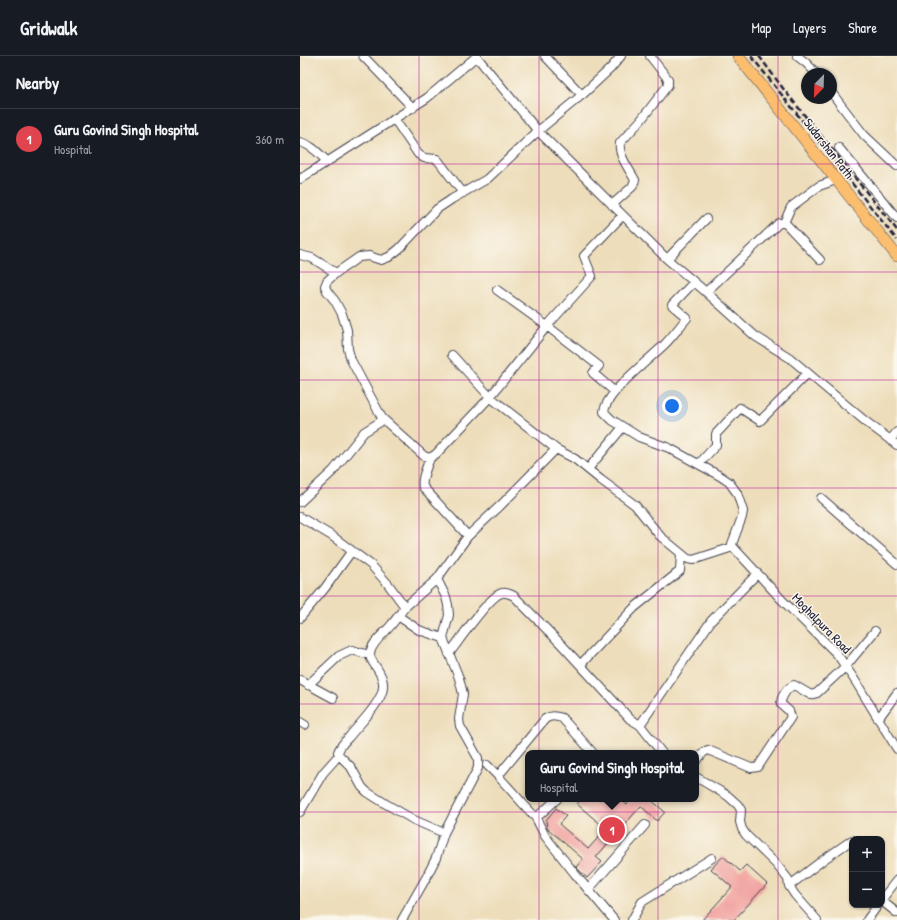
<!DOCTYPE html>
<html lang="en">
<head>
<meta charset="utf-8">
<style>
  :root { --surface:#171b24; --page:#242831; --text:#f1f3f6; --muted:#9ea1a6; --line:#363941; --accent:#d690ce }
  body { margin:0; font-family:"Patrick Hand",sans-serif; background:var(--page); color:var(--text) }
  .controls { position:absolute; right:12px; bottom:12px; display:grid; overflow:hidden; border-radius:8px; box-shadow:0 1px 3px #0004 }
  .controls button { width:36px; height:36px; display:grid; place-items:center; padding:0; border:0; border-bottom:1px solid var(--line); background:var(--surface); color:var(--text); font:20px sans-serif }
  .compass { position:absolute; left:501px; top:12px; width:36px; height:36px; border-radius:50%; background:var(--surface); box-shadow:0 1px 3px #0004; rotate:203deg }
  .you { position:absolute; left:372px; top:350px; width:14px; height:14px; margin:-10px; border:3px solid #fff; border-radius:50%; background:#1a73e8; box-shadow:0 0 0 6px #1a73e833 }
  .badge { display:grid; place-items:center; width:26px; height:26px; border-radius:50%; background:var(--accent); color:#fff; font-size:13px; font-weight:700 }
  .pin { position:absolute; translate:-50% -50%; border:2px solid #fff; box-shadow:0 1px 4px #0006 }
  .popup { position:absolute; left:225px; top:694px; width:174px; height:52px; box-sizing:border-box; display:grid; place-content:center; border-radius:8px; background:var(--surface); filter:drop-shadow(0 1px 3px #0005); font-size:13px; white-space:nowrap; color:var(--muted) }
  .popup b { font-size:15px; color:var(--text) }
  .popup::after { content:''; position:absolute; left:50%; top:100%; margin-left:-8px; border:8px solid transparent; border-top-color:var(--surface) }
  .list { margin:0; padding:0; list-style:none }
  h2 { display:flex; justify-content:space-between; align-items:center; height:52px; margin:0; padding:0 16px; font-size:17px }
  h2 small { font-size:13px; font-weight:400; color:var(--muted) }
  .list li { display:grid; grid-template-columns:26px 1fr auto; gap:12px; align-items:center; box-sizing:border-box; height:60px; padding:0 16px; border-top:1px solid var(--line) }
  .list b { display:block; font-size:15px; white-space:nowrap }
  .list p { margin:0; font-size:13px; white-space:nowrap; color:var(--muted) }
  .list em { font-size:13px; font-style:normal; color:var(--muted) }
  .map { position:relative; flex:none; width:597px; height:864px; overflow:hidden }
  header { display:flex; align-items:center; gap:24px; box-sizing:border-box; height:56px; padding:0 20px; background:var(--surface); border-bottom:1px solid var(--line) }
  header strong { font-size:19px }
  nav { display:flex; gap:22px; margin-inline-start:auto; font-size:14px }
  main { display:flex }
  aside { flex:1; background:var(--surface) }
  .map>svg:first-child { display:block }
</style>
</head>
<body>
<header>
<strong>Gridwalk</strong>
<nav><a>Map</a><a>Layers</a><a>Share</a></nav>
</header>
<main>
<aside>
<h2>Nearby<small></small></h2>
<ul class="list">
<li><span class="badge" style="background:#e0444e">1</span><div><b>Guru Govind Singh Hospital</b><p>Hospital</p></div><em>360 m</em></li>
</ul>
</aside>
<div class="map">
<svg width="597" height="864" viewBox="0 0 597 864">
  <rect width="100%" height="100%" fill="#fbf7ec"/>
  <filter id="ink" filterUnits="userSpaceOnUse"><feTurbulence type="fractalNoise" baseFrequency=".025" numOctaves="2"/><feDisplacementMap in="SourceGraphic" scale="8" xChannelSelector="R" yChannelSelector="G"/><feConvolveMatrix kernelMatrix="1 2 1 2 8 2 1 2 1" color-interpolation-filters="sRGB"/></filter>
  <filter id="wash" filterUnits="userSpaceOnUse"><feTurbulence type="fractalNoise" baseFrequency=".012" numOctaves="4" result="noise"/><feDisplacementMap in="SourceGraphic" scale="16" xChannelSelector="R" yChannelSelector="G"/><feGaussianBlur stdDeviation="0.9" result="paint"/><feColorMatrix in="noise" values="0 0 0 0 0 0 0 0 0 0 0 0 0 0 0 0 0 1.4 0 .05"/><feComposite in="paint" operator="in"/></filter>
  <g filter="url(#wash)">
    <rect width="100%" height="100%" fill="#edddba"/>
    <g id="blocks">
      <path fill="#f1a09e" d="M281,743H320L327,749L332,743H350L365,756L357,765L341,750L296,801L302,806L287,822L276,811L283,803L247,772L246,764L256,752L266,760L259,768L288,793L306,773L277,748Z
        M423,800L440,815L446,809L467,828L434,864H402L432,831L411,813Z"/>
    </g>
  </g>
  <g filter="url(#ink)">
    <use href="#blocks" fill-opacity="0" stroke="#403e4e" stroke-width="1"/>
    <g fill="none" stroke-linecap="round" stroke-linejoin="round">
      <g stroke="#403e4e" stroke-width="10">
        <path id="minor" d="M63,0L113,52
          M176,0L238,75L367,203L406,236L455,280L490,302L565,365L597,389
          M245,0L282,39
          M497,0L505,6L517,18
          M531,36L564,79L597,110
          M95,64L118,98L124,102L137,103L163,137
          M0,86C12,89 19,98 28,106
          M539,92L597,162
          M0,123L127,42L177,0
          M312,149L332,131L335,124C329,113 318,99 320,87L341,64L368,29V23L350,0
          M484,167L491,151L519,130L536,124
          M0,199L12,202L36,217L59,201L69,200L81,204L89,201L99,193L137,153L152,143L187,123L238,75L282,39L311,12L321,0
          M367,203L406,163
          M394,226L372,249L387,262C380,270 373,280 365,288C350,303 306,336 304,356L312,364L339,381L369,392L420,420L429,426L437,437L443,455L442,461L432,488L433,491L482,544L537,598L554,623L597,693
          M197,234L247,270L299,310L293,317L315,336
          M406,236L479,167H484L487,169L520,204
          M152,299L190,341L247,270L292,220L284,200L322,160
          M82,362L124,400L130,402L136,398L190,341L256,393L202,448L168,480L137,523
          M590,384L597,376
          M256,393L275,403L301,424L335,449L360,480L388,503L393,504L433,491
          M130,402C127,411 121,422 123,431L168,480
          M399,408L416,389V378L440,352L460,365L508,317
          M288,413L323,371
          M521,442L597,508
          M0,446L33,415L64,376L80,366L82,362L51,304L48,293L47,274L42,258L35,245L27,235L25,230L27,225L36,217
          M0,461L32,480L71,509L88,528L105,551L137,523L146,541L148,549L149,559L143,582L159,622L163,638L159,663L160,670L178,702V712L144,777L136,802L126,822L102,864
          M105,551C101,556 97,562 92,568C85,577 72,586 70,597C68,607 90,619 81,639C74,655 59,668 49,681C45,685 40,690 38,696L39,699L51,711L62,731L67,736L86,748L114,764L144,777
          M98,560L119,574L143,582
          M0,562L25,532L51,496
          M149,598C158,586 190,539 202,537C206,536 210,538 214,540L261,588L330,663L340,669L362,697
          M281,608L334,552L380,515L381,498
          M0,624L33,642
          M8,629L39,600L52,594L66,598
          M578,663L597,637
          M0,666L5,669
          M340,669L411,565L457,518
          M293,697L262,662C255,660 251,659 245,663L198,720L236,762L245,780L275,818L314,864
          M396,705L404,696L408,694L451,712L458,711L491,661L489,655L481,648C481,640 487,632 494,629L511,639L517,637L546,610L575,575
          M187,709L198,720
          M396,721L428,740L438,749L441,754L440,766L442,773L446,779L476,808L488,823L489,830L495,839L517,864
          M0,756L23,717L39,699
          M236,762L257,743
          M489,830L523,804L552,784
          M288,834L345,769
          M582,843L597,824
          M582,845L597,857
          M332,864L342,846L412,802
          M567,864L578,849"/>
      </g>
      <g stroke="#403e4e" stroke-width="12">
        <path id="major" d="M438,0L597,200"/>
      </g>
      <use href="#minor" stroke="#fff" stroke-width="8"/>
      <use href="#major" stroke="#fbbd6e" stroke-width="11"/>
      <path stroke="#22223b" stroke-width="2.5" stroke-dasharray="6 3" stroke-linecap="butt" d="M451,0L597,184
        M459,0L485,35L597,174"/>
    </g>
  </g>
  <path fill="none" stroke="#b5179e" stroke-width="1" stroke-opacity="0.55" d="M119,0V864M239,0V864M358,0V864M478,0V864M0,108H597M0,216H597M0,324H597M0,432H597M0,540H597M0,648H597M0,756H597"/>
  <g text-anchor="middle" stroke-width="3" stroke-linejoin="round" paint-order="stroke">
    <g font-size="13" fill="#22223b" stroke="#fbf7ec">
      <text transform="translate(529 92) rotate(52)" y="5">Sudarshan Path</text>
      <text transform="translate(522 567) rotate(46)" y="5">Moghalpura Road</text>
    </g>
  </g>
</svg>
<div class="controls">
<button>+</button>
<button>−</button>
</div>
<svg class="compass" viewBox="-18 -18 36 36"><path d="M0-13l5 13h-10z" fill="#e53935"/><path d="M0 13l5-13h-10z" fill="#9ea1a6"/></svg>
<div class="you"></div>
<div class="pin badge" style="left:312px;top:774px;background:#e0444e">1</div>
<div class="popup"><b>Guru Govind Singh Hospital</b>Hospital</div>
</div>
</main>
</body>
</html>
